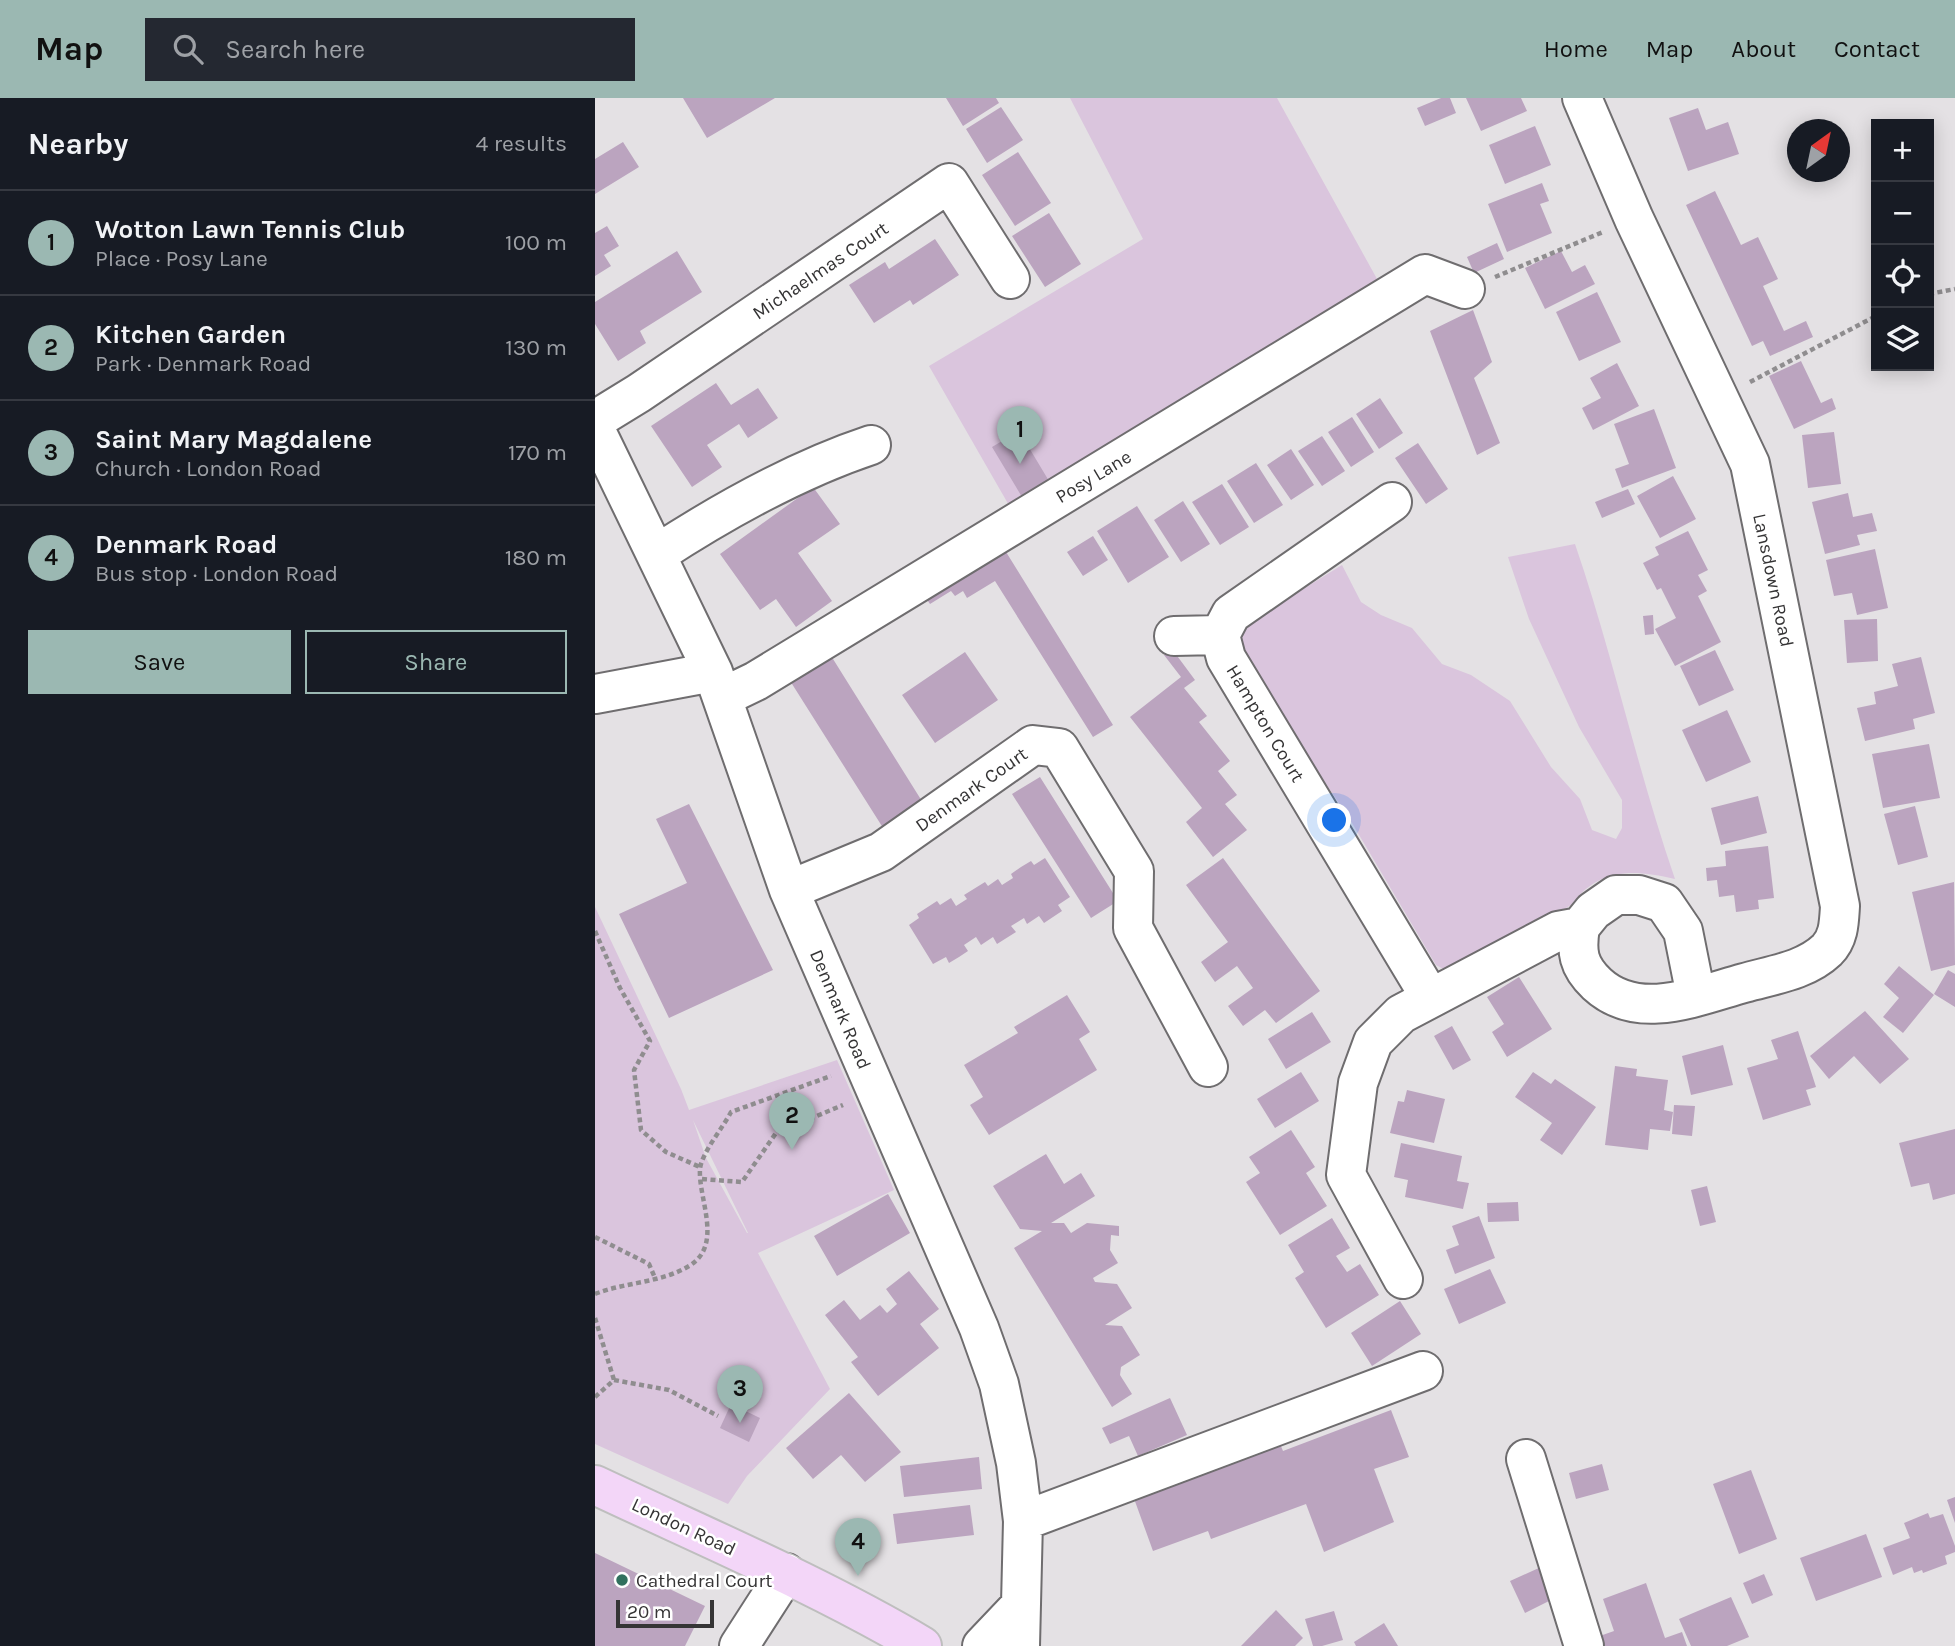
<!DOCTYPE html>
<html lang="en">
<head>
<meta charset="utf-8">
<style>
  :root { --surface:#171b24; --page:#242831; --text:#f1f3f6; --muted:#9ea1a6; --line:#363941; --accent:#9bb8b2 }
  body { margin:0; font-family:Karla,sans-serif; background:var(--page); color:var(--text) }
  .controls { position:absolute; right:21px; top:21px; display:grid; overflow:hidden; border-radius:0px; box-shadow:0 4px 18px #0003 }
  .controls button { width:63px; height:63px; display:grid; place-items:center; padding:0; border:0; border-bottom:2px solid var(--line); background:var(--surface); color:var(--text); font:35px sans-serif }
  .compass { position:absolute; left:1192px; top:21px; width:63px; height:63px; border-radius:50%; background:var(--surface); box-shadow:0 4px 18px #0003; rotate:33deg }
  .scale { position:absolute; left:21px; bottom:18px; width:98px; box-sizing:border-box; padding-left:7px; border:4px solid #353435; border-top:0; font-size:19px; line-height:24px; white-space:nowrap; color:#353435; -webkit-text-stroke:5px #fff; paint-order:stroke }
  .you { position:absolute; left:740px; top:723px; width:24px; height:24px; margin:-18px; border:5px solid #fff; border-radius:50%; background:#1a73e8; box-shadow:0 0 0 10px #1a73e833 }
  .badge { display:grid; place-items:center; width:46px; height:46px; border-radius:50%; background:var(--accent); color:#111; font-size:23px; font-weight:700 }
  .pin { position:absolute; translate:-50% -58px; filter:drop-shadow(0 2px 4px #0008) }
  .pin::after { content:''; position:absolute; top:37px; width:24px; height:21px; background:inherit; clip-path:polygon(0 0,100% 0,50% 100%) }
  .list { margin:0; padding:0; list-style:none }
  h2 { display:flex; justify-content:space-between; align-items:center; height:91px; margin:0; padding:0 28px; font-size:30px }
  h2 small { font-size:23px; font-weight:400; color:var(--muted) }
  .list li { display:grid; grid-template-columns:46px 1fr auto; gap:21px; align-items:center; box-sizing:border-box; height:105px; padding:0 28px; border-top:2px solid var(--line) }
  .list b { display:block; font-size:26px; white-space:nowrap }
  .list p { margin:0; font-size:23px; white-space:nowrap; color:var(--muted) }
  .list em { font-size:23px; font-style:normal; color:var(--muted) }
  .actions { display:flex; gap:14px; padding:21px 28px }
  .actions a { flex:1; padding:16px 0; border:2px solid var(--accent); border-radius:0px; text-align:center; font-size:24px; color:var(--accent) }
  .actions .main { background:var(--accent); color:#111 }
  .icon { flex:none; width:38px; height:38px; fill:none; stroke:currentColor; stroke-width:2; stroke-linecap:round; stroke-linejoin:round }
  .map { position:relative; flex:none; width:1360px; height:1548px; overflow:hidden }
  header { display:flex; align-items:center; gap:42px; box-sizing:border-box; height:98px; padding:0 35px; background:var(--accent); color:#111 }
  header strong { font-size:33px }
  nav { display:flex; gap:38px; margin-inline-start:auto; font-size:24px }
  .search { width:490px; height:63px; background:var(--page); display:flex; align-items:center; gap:18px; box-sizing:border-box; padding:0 24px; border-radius:0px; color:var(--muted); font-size:26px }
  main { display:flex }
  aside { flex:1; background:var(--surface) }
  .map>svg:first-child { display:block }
</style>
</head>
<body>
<header>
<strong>Map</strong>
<div class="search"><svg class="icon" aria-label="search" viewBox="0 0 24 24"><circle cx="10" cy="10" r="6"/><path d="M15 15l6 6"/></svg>Search here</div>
<nav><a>Home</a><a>Map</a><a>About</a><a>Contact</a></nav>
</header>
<main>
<aside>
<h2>Nearby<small>4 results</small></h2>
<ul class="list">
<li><span class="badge">1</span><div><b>Wotton Lawn Tennis Club</b><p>Place · Posy Lane</p></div><em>100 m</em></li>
<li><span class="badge">2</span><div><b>Kitchen Garden</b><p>Park · Denmark Road</p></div><em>130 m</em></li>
<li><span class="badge">3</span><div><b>Saint Mary Magdalene</b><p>Church · London Road</p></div><em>170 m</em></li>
<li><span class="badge">4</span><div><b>Denmark Road</b><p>Bus stop · London Road</p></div><em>180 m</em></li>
</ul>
<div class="actions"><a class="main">Save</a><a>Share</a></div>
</aside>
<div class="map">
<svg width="1360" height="1548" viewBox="0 0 1360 1548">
  <rect width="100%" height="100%" fill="#e4e1e4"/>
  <path fill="#dac5dd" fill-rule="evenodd" d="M475,0H682L792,199L423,423L334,268L548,141Z
    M980,446C1018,557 1042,671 1080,781C1037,771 1004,770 976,807L877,867L852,873L841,867L757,725L652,567C646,548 639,540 655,524L747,467L766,504L786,517L817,530L847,566L876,577L915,603L956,669L985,701L997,732L1021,741L1027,730V702L984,629L934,521L913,459Z
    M0,809L86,991L94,1012L242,962L299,1092L163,1155L235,1291L152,1378L133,1406L0,1346ZM98,1022L153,1135H152L111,1060Z"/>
  <path fill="#bba4bf" d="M88,0H180L112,40Z
    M351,0H401L404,5L368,28Z
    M846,0H855L861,15L830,28L822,10Z
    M871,0H926L932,13L886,33Z
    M406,9L428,42L392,65L371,31Z
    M1103,10L1111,32L1133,24L1144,56L1093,73L1074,20Z
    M940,28L956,67L910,86L894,47Z
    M28,44L44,69L0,96V61Z
    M423,54L456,105L420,128L387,77Z
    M947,85L954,103L945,106L957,135L912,154L893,106Z
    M1120,93L1146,147L1163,139L1183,181L1168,188L1189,233L1211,223L1218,239L1175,258L1168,243L1157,248L1091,107Z
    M454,115L486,166L450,189L417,138Z
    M12,128L24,148L9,157L16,168L0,178V135Z
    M340,141L364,177L318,207L315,202L279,225L254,187L290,164L294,171Z
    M902,145L909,161L879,175L872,159Z
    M82,153L107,194L45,233L51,245L23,263L0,226V204Z
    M966,153L977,174L990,167L1000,186L950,211L930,170Z
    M1002,194L1026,244L984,263L961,214Z
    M878,212L897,264L879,280L905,345L882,357L835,233Z
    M1206,263L1226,305L1237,300L1241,311L1199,331L1174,278Z
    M1022,265L1044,308L998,332L987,310L1006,300L995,280Z
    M121,285L136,307L163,290L183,320L153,340L144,326L112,347L127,369L97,389L56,328Z
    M785,300L808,335L784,351L761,316Z
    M1059,311L1081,370L1027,390L1020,371L1034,366L1019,326Z
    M757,319L779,354L756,369L733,334Z
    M424,333L454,383L427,399L397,349Z
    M1239,334L1246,386L1213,390L1207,337Z
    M727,338L750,373L727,388L703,353Z
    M823,345L853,391L831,406L800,360Z
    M696,351L719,387L696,402L672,367Z
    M661,365L688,407L659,425L632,383Z
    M1078,378L1101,421L1065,440L1042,398Z
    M627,386L654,429L625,447L597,404Z
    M218,389L245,426L203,455L237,503L201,529L181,501L165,512L125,456Z
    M1033,391L1040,406L1007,420L1000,404Z
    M1253,395L1258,419L1277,415L1282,433L1262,437L1265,447L1230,456L1217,404Z
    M588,403L615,446L586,464L559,422Z
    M542,408L574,459L533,485L502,433Z
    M1093,433L1113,472L1103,477L1112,493L1103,498L1126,544L1080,568L1060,531L1081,520L1066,490L1062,492L1048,465L1064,457L1060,449Z
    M498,438L513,462L488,478L472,454Z
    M403,441L518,627L498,639L400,483L372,500L368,493L360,498L356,493L335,506L324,490Z
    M1280,451L1293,510L1262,517L1257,495L1239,498L1231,462Z
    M1058,517L1059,536L1050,537L1048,518Z
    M1282,521L1283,563L1252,565L1249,522Z
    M577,551L600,582L589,590L612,618L604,624L635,663L623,673L642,697L630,706L652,732L618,759L591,724L607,710L535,619L586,579L569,557Z
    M1120,552L1139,592L1104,608L1085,568Z
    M233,553L330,708L290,733L192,578Z
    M370,554L403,602L340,645L307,597Z
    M1326,559L1340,615L1318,621L1320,631L1270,643L1262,610L1281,606L1279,594L1303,588L1297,566Z
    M1132,612L1156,664L1111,684L1087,632Z
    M1334,646L1345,700L1288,710L1277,656Z
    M445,679L523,803L496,820L417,696Z
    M1163,698L1172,735L1126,747L1116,710Z
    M94,706L178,872L74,920L24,816L92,785L61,721Z
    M1320,708L1333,759L1303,767L1289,716Z
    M1173,748L1179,800L1163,802L1164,811L1141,814L1139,797L1124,799L1122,782L1112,783L1111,770L1131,768L1130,753Z
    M450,760L475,799L463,807L467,813L449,825L444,818L432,826L429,820L416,828L421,834L402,846L398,839L386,847L381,839L369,847L373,853L364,859L354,865L351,859L338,866L314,827L324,820L322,816L342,803L345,807L356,800L361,808L372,801L369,797L390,784L393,788L403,781L407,787L418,780L416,776L426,769L436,763L439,767Z
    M628,760L725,893L681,925L670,912L648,928L633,908L658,890L642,868L620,884L606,864L633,844L591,787Z
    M1359,784L1360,867L1336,873L1317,794Z
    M1304,868L1339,897L1308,935L1288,919L1304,900L1289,886Z
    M1353,872L1360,876V909L1339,896Z
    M924,879L957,931L912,959L897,934L909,926L892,899Z
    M472,897L495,934L484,941L502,972L394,1037L375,1007L388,999L369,967L423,935L419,929Z
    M1270,913L1314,961L1285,986L1259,958L1234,981L1215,958Z
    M717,914L736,944L691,971L673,941Z
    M857,928L876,962L858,972L839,938Z
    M1203,933L1221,989L1211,992L1216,1007L1168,1022L1152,970L1183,961L1176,942Z
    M1128,947L1138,987L1096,997L1087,958Z
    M1020,968L1042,971L1041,978L1073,982L1069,1012L1078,1014L1075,1033L1055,1031L1053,1052L1010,1047Z
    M706,974L724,1003L680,1030L662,1001Z
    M938,974L956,986L960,981L1001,1009L967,1057L945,1042L957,1025L920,999Z
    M812,992L850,1001L839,1045L795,1035L803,1003L809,1004Z
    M1079,1007L1100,1008L1097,1038L1077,1036Z
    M1360,1031V1096L1338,1102L1334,1085L1316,1089L1304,1045Z
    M696,1032L720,1069L711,1075L732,1108L685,1137L651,1084L665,1075L654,1059Z
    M806,1045L867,1058L862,1083L874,1085L868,1111L810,1099L813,1082L799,1079Z
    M451,1056L469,1086L486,1075L500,1098L456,1125H469L476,1135L492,1125L524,1128V1138L516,1137L515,1152L523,1165L498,1180L500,1184L522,1186L537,1210L510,1227L527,1228L545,1257L526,1269L525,1277L537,1296L517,1309L419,1150L447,1133L425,1131L398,1088Z
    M1112,1088L1121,1124L1105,1128L1096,1092Z
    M293,1096L315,1135L242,1178L219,1138Z
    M923,1104L924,1123L893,1124L892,1105Z
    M884,1118L900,1160L860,1176L851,1152L864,1147L857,1128Z
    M737,1120L755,1150L741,1158L752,1174L765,1166L784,1197L731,1230L700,1180L709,1174L693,1147Z
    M895,1171L911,1205L864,1226L849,1191Z
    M314,1173L344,1211L325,1226L344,1250L283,1298L256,1264L263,1259L230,1217L249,1202L265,1222L285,1207L292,1215L302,1206L291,1191Z
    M805,1203L826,1236L777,1268L756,1235Z
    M254,1295L306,1354L270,1384L246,1357L218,1381L191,1350Z
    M575,1300L592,1337L543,1358L534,1338L515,1346L507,1330Z
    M136,1306L165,1320L154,1344L125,1330Z
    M796,1312L814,1359L779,1371L799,1424L729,1454L711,1406L616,1441L613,1433L558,1453L537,1395L683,1341L688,1353Z
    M384,1359L387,1391L309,1399L305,1368Z
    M1007,1366L1014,1392L981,1401L974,1375Z
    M1156,1372L1182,1441L1144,1456L1118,1386Z
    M1360,1399V1425L1352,1402Z
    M375,1407L379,1437L302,1446L298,1416Z
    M1333,1415L1335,1420L1348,1416L1360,1448V1454L1350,1458L1352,1466L1328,1475L1327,1472L1319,1475L1317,1469L1298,1477L1288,1450L1315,1440L1309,1425Z
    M1271,1436L1287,1479L1221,1503L1205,1460Z
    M0,1455L110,1508L90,1548H0Z
    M946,1469L960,1500L930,1515L915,1483Z
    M1169,1476L1178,1497L1157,1506L1148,1485Z
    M1051,1485L1070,1540L1087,1534L1092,1548H1005L1002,1539L1019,1533L1008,1501Z
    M1136,1499L1154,1539L1132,1548H1096L1084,1521Z
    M681,1512L708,1540L700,1548H646Z
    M739,1513L748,1542L727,1548H718L710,1521Z
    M789,1525L803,1548H761L759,1544Z"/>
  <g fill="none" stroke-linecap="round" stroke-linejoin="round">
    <g stroke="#6f6d6f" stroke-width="42">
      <path id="minor" d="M0,322L44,295L354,85L415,181
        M0,331L118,574L194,792L384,1230L404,1286L421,1365L428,1423L425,1548
        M797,404L636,516L625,537L631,560L835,899
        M62,456C128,413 201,372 276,347
        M579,538L625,537
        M0,596L118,574
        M128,599L161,583L830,176L870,191
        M194,792L286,754L438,647L464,650L539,773L538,830L613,969
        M985,829C981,854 983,868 1002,886C1043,924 1102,898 1149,885C1177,877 1210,873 1232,852C1244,840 1244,824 1245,808L1155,366L1039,121L987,0
        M808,1181L751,1077L763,985L778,944L806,916L963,833L985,829L998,813L1021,797H1044L1069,805L1088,833L1101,898
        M931,1361L989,1548
        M428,1423L828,1273
        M144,1548L191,1475
        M387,1548L425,1508"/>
    </g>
    <g stroke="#bebebe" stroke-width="42">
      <path id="major" d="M0,1387C110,1439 222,1486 327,1548"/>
    </g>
    <path stroke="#8f8d8f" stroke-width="4.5" stroke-dasharray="5 3.5" stroke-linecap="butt" d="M900,179L1008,134
      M1334,196L1360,191
      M1155,284L1281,218
      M0,833L25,890L55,943L39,972L46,1032L71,1054L105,1069
      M107,1081L147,1084L181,1035L248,1007
      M0,1139L54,1166L60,1180
      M0,1196C30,1184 66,1185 94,1168C129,1147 103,1101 105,1071C106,1056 129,1028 136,1014L236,978
      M0,1220L19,1282
      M0,1299L19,1282L74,1292L123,1318"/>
    <use href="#minor" stroke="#fff" stroke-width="38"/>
    <use href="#major" stroke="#f3d6f8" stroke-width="38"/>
  </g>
  <circle fill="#31705e" stroke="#fff" stroke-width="2.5" cx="27" cy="1482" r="7"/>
  <g text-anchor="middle" stroke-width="5" stroke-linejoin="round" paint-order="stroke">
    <g font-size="19" fill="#353435" stroke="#fff">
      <text transform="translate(225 172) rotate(-34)" y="7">Michaelmas Court</text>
      <text transform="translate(498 378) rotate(-31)" y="7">Posy Lane</text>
      <text transform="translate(1179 482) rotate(78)" y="7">Lansdown Road</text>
      <text transform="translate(671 625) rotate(59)" y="7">Hampton Court</text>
      <text transform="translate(376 691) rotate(-35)" y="7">Denmark Court</text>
      <text transform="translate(246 911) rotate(67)" y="7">Denmark Road</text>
      <text transform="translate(89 1428) rotate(25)" y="7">London Road</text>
    </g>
    <g font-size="19" fill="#353435" stroke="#fff" text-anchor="start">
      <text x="41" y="1489">Cathedral Court</text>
    </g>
  </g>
</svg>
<div class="controls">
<button>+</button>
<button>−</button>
<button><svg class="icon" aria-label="locate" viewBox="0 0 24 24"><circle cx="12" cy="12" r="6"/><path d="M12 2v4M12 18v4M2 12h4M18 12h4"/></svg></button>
<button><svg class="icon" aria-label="layers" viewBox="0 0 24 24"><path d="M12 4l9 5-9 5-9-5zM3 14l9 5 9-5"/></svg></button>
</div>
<svg class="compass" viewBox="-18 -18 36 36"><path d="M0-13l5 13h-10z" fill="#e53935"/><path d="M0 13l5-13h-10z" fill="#9ea1a6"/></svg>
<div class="scale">20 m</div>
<div class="you"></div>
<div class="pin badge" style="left:425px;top:366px">1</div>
<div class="pin badge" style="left:197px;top:1052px">2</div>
<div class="pin badge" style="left:145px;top:1325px">3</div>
<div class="pin badge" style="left:263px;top:1478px">4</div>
</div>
</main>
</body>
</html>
